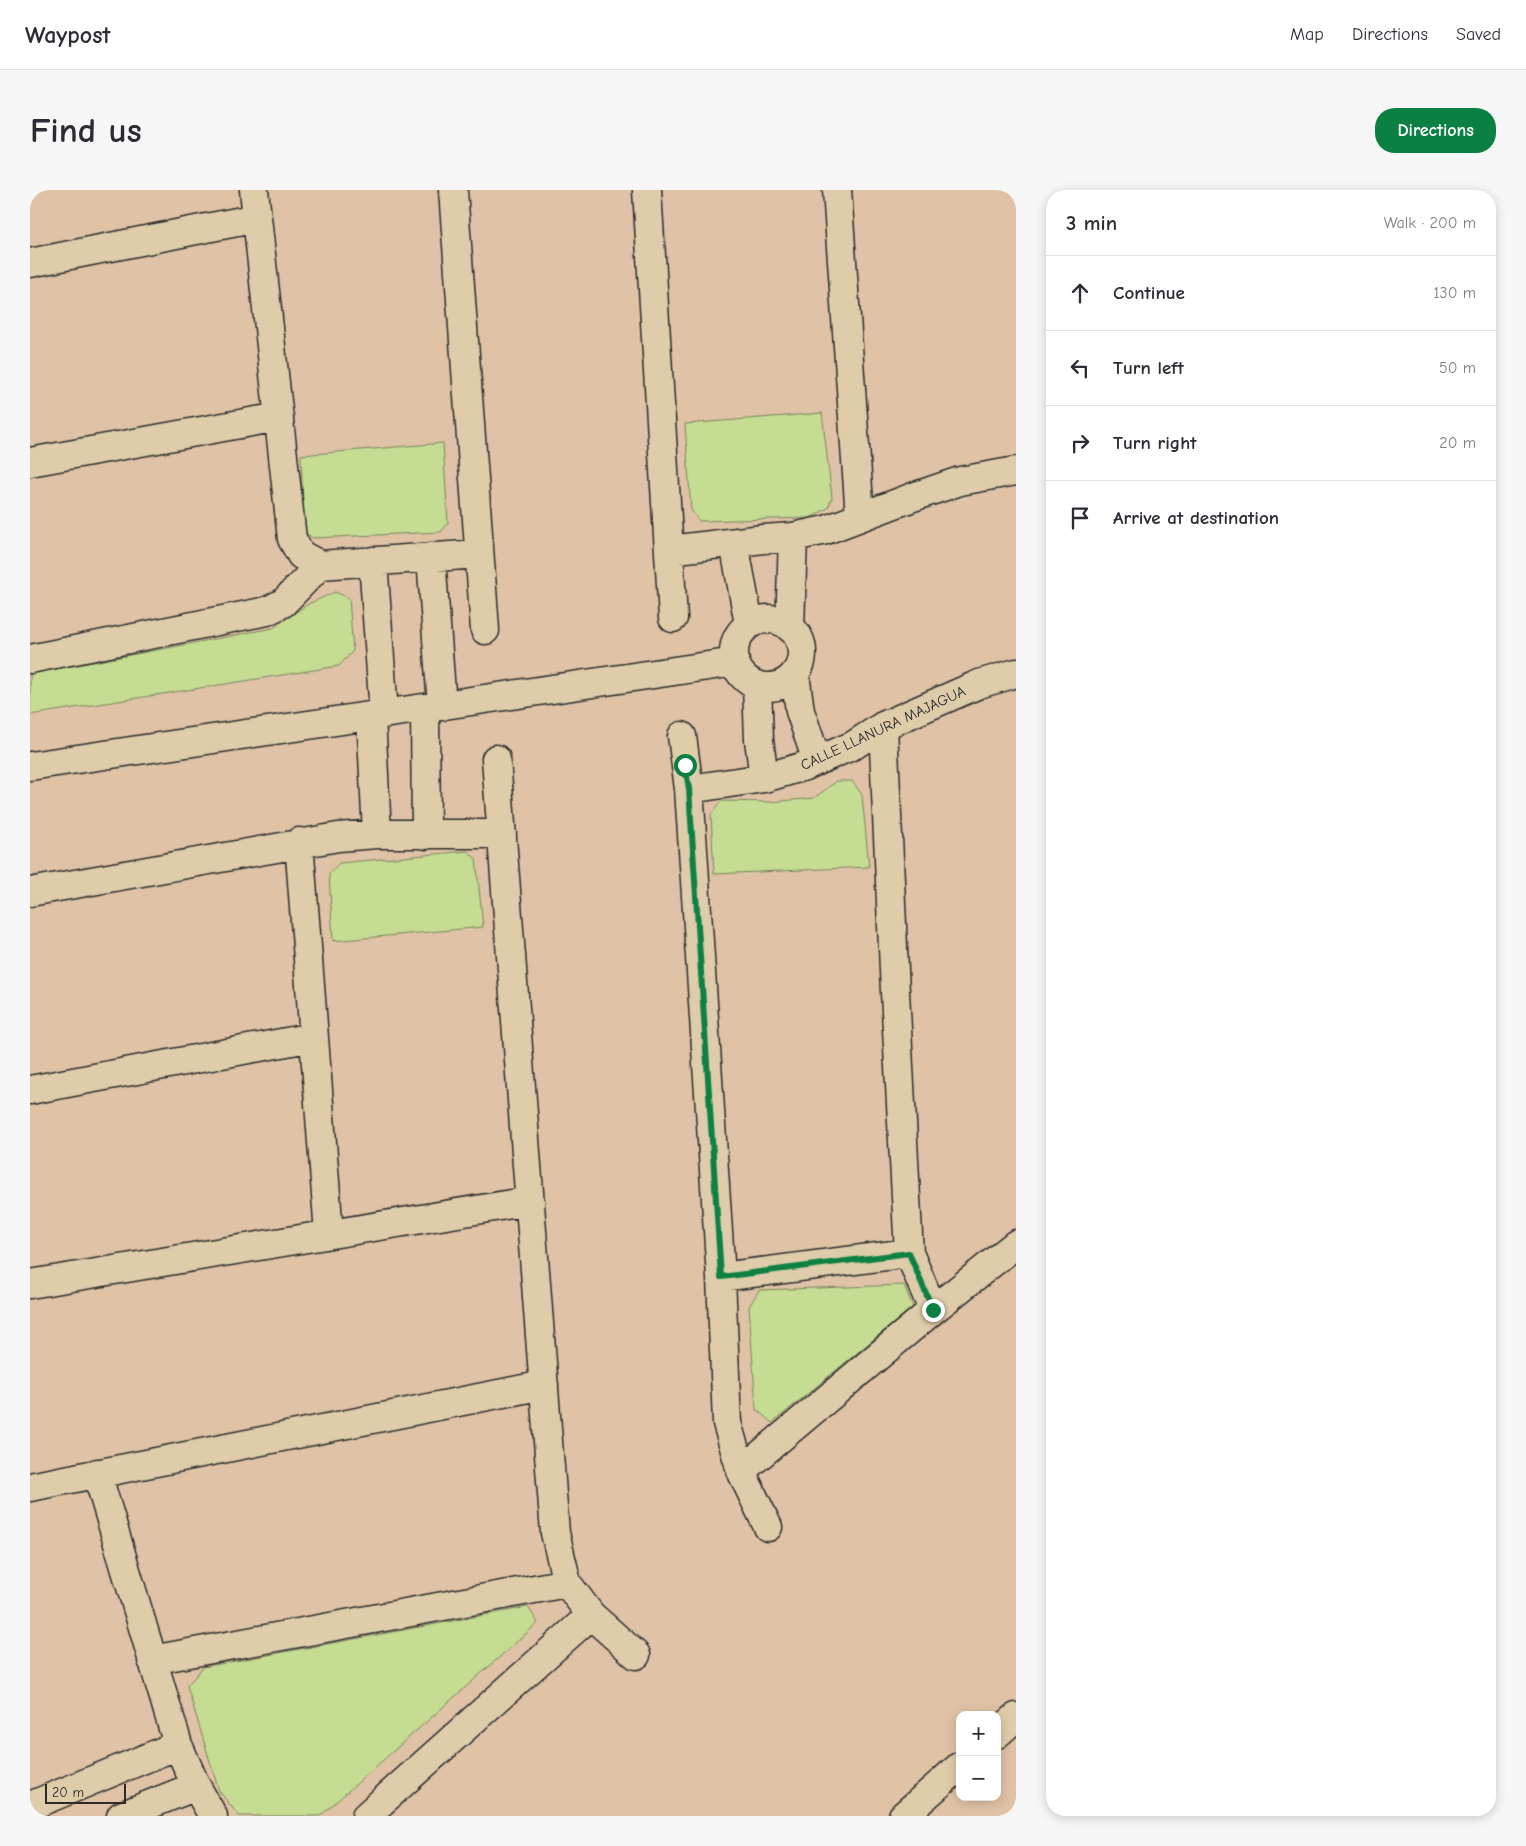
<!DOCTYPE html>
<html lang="en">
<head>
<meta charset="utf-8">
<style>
  :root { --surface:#fff; --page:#f7f7f7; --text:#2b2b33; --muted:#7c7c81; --line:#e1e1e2; --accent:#0b8043 }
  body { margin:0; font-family:"Comic Neue",sans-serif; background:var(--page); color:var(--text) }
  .controls { position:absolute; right:15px; bottom:15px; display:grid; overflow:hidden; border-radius:10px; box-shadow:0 2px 12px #0003 }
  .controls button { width:45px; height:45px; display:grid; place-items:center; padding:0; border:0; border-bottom:1px solid var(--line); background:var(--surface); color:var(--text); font:25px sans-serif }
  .scale { position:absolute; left:15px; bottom:12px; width:81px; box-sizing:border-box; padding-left:5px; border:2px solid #2b2b2b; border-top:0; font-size:14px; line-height:18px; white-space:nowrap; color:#2b2b2b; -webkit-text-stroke:4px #dfccaa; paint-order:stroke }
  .stop { position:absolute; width:15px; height:15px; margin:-11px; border:4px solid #0b8043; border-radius:50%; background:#fff }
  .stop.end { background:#0b8043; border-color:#fff; box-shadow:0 1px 5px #0008 }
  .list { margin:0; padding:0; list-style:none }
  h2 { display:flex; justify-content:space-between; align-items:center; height:65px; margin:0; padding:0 20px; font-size:21px }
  h2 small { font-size:16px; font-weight:400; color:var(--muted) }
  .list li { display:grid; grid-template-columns:32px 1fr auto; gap:15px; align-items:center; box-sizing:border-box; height:75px; padding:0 20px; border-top:1px solid var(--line) }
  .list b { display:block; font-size:19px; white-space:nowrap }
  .list em { font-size:16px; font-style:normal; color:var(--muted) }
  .icon { flex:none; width:28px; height:28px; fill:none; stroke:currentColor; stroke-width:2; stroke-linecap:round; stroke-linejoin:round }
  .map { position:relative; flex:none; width:986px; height:1626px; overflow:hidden; border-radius:20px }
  header { display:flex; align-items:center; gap:30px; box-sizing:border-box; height:70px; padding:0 25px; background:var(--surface); border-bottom:1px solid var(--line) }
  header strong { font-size:24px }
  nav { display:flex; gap:28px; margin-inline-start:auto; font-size:18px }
  .intro { display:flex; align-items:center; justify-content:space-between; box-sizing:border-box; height:120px; padding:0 30px }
  h1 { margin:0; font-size:35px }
  .button { padding:12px 22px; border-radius:20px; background:var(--accent); color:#fff; font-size:18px; font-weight:700 }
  main { display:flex; gap:30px; padding:0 30px }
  aside { flex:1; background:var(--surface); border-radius:20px; box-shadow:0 2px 12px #0003 }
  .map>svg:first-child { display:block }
</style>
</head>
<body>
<header>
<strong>Waypost</strong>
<nav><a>Map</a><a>Directions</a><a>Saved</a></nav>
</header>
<div class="intro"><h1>Find us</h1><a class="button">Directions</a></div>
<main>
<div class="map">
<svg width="986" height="1626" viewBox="0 0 986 1626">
  <rect width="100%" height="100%" fill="#e0c3a6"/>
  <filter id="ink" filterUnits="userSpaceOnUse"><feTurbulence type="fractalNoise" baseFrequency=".02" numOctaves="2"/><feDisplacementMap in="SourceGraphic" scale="10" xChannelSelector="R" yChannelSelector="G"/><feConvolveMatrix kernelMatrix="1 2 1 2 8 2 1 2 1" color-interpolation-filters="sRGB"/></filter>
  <g filter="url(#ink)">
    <path fill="#c5dc92" stroke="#78845e" d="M792,223L802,308L798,318L780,328L669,331L661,320L655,234Z
      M413,253L418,333L411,342L283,348L274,342L271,265Z
      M305,402L319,408L323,461L309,476L0,525V484L243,438L278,414Z
      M807,591H822L832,605L839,677L684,684L681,625L691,611L741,612L784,608Z
      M438,661L446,669L453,737L303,751L299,684L309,673Z
      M874,1095L883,1117L742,1233L726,1219L719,1117L729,1100Z
      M498,1417L508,1433L290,1626H209L189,1601L157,1496L173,1477Z"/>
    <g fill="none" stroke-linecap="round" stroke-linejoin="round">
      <g stroke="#2b2b2b" stroke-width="31">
        <path id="minor" d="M224,0L262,349L271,365L290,375L449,364
          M423,0L455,440
          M617,0L643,428
          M807,0L830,327
          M0,73L227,28
          M0,272L249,227
          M704,353L719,434
          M639,360L733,349L763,347L796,340L883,307L930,291L986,281
          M401,367L412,516
          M343,371L354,524
          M704 463a34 34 0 1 1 68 0a34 34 0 1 1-68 0Z
          M760,438L763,347
          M0,469L237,421L253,413L290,375
          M765,484L770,521L787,571
          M727,495L729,550L734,588
          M395,518L396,645
          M341,526L347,644
          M853,536L865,802L879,1063L903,1120
          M652,546L659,599L691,1087L697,1233L711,1281L738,1337
          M466,569L525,1343L537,1393L561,1425L606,1465
          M0,576L705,472
          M659,599L734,588L775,576L824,555L853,536L949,494L986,483
          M269,652L299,1044
          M0,702L308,647L347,644H472
          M0,900L283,847
          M691,1087L879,1063
          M0,1094L500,1011
          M711,1281L903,1120L986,1054
          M67,1283L148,1555L166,1596L183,1626
          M0,1297L514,1195
          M122,1470L537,1393
          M0,1616L148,1555
          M91,1626L166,1596
          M336,1626L561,1425"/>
      </g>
      <g stroke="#2b2b2b" stroke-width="31">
        <path id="secondary" d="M967,1544L986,1527
          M873,1626L930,1576"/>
      </g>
      <use href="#minor" stroke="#dfccaa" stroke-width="28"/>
      <use href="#secondary" stroke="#dfccaa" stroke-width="28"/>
    </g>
  </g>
  <g fill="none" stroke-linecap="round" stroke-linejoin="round" filter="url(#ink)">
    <path stroke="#0b8043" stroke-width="6" d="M655,575L659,599L691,1087L879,1063L903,1120"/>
  </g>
  <g text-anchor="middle" stroke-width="4" stroke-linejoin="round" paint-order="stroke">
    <g font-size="15" fill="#2b2b2b" stroke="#dfccaa">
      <text transform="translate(853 538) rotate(-25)" y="5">CALLE LLANURA MAJAGUA</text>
    </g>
  </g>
</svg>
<div class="controls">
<button>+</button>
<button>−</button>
</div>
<div class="scale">20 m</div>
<div class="stop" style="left:655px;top:575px"></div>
<div class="stop end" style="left:903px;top:1120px"></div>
</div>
<aside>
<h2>3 min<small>Walk · 200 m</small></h2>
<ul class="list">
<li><svg class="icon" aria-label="ahead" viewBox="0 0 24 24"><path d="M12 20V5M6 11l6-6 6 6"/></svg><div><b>Continue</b></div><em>130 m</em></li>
<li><svg class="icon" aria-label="left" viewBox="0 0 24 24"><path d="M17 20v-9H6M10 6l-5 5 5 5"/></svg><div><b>Turn left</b></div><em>50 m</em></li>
<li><svg class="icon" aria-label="right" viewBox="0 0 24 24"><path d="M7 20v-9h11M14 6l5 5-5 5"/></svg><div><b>Turn right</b></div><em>20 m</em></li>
<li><svg class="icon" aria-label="arrive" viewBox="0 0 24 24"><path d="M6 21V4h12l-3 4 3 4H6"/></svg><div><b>Arrive at destination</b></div></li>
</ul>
</aside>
</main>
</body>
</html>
